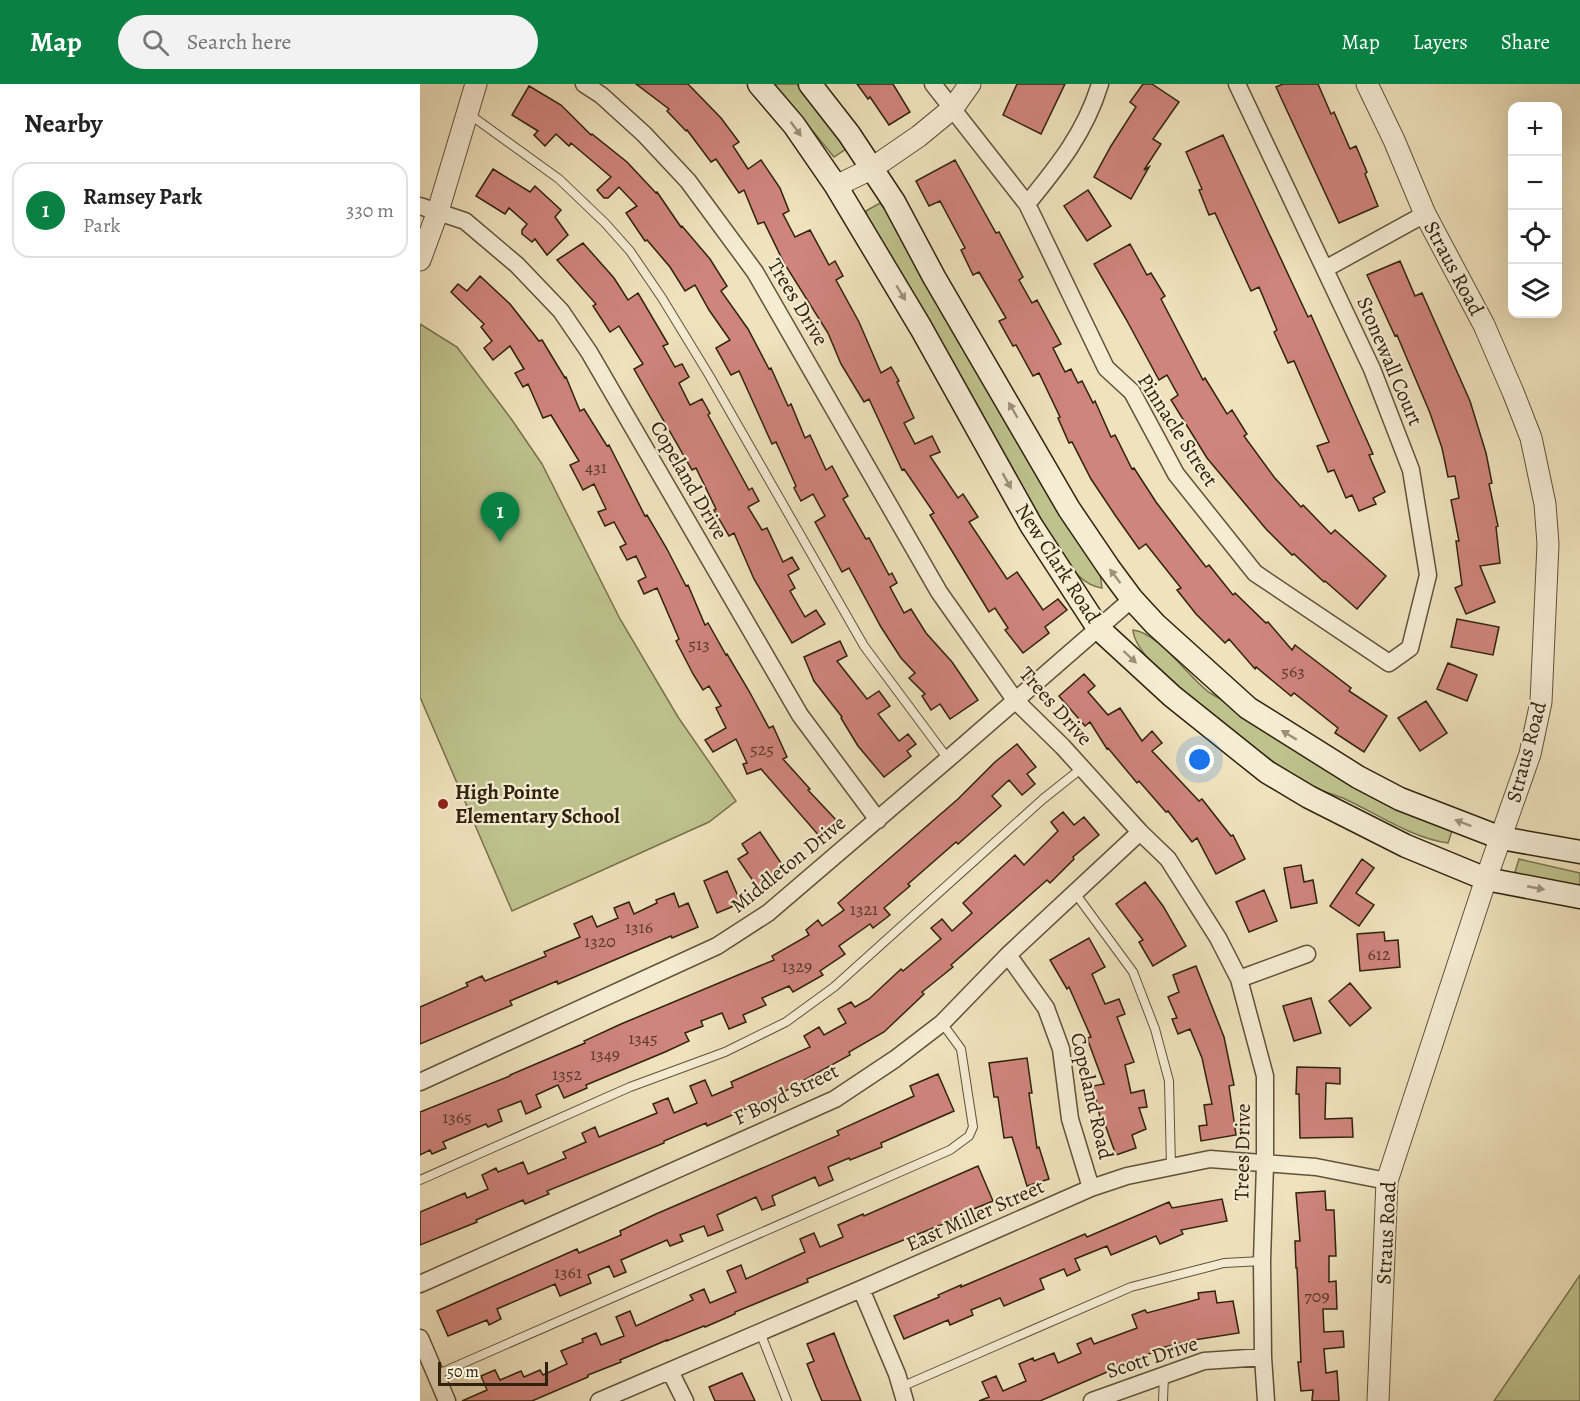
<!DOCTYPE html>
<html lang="en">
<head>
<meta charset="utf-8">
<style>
  :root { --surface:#fff; --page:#f2f2f2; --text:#222; --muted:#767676; --line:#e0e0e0; --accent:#0b8043 }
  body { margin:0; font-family:Alegreya,serif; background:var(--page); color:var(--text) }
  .controls { position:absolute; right:18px; top:18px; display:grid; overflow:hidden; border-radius:12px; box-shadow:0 6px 24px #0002 }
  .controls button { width:54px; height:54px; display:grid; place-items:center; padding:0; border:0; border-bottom:2px solid var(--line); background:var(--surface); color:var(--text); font:30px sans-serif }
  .scale { position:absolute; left:18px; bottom:15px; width:110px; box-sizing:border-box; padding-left:6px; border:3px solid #30220d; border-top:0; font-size:16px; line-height:21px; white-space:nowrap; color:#30220d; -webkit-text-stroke:4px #f5ecd4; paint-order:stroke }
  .you { position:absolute; left:780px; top:676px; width:21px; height:21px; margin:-15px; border:4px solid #fff; border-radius:50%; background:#1a73e8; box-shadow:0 0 0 9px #1a73e833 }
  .badge { display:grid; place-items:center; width:39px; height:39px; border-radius:50%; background:var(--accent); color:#fff; font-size:20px; font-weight:700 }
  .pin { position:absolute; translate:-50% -50px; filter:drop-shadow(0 2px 3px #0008) }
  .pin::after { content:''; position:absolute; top:32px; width:21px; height:18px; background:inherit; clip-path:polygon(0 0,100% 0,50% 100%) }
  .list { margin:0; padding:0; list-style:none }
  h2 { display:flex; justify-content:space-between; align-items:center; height:78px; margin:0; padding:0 24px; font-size:26px }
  h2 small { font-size:20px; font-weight:400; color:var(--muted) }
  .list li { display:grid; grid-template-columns:39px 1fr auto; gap:18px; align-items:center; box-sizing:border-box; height:96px; margin:0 12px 12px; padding:0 12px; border:2px solid var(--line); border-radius:18px }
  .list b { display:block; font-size:22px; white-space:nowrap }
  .list p { margin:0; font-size:20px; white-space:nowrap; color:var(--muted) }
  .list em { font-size:20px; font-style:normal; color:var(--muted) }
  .icon { flex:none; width:33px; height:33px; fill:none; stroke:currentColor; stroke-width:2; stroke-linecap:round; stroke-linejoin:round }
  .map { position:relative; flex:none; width:1160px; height:1317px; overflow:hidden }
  header { display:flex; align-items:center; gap:36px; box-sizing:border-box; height:84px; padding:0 30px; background:var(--accent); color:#fff }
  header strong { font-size:28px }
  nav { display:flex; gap:33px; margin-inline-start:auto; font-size:21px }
  .search { width:420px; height:54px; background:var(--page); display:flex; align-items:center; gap:15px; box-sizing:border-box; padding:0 21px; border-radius:33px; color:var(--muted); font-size:22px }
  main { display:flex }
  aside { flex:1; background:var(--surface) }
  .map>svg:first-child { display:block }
</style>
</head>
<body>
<header>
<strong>Map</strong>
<div class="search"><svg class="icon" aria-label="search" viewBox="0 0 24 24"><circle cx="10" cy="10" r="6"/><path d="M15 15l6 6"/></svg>Search here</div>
<nav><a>Map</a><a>Layers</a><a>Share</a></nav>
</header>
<main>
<aside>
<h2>Nearby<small></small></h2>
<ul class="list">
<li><span class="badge">1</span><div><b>Ramsey Park</b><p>Park</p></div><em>330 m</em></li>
</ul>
</aside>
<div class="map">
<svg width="1160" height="1317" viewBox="0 0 1160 1317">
  <rect width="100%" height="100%" fill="#efe2bd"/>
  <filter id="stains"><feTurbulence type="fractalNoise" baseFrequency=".00333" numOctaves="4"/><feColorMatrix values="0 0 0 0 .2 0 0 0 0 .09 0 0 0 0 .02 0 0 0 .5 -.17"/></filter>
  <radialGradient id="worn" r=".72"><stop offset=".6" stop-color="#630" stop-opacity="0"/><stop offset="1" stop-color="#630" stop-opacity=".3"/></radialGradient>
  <path fill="#bec28d" stroke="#77724d" stroke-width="1.5" d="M354,0H377L421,56L426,65L414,73Z
    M460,119L464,124L680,489L682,504C661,501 650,482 639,466L448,136L446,127Z
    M0,240L37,263L92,336L122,380L200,535L258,633L316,717L289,738L92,827L0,613Z
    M713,546C738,548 769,594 790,609L1032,747L1028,759C992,754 959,731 927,716C915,710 901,708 889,701C854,680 715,585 713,546Z
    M1099,775L1160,789V806L1100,791L1095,788Z
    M1160,1191V1317H1074Z"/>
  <path fill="#cf847c" stroke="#30220d" stroke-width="1.5" d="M216,0H268L301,34L319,58L313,62L328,85L341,76L360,104L369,127L363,130L375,153L390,146L409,181L415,177L423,192L416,196L439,238L461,289L471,283L479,297L477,298L494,334L484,339L495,360L512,352L520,368L510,372L538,414L543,410L558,433L549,438L587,495L597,488L623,526L638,515L647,526L625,543L629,549L603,569L585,546L588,544L575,524L569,528L560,513L510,431L514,429L484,385L482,386L449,315L444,318L421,280L408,249L364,179L344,138L338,140L324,106L319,109L296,75L291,78L267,46L266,47L247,27L249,25Z
    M437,0H473L490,28L469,41L450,13L448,15Z
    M597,0H645L621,50L583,31Z
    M723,0H732L759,18L733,55L741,60L724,86L729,83L711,115L674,93L691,62L716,23L710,18Z
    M863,0H898L911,30L914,28L930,65L936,62L947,88L945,90L958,122L919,139L856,3Z
    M109,2L141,21L171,51L172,50L207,78L236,109L237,108L261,143L262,142L290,175L307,202L301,207L328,245L349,285L351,284L368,322L371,320L385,354L390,351L406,386L412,382L428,412L423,415L446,455L449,454L469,491L472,489L477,499L470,503L484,529L491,525L506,549L532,578L558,616L530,635L520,620L511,626L502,612L505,610L489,594L495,589L481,574L461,543L429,484L422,488L414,473L395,438L405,432L393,410L381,417L374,404L376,402L356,358L352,360L319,287L311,291L296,264L310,256L289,226L275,201L265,207L250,183L227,156L225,157L206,129L217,122L199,103L188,114H184L177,106L191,93L151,59L149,62L136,50L125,62L114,51L118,47L92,31Z
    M803,51L888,233L891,231L953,370L949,371L965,408L953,414L956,420L939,427L932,411L926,414L914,386L908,388L897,362L909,358L874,277L868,279L854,248L857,246L839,203L831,207L795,129L789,131L779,106L782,105L766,68Z
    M535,76L576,149L579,148L603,193L599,196L612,219L617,216L641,260L633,264L645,288L651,285L658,299L662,297L673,319L675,317L691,353L695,351L712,385L714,384L736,418L758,447L786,483L789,481L813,511L815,509L846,539L848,538L872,566L875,561L931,604L929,607L967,632L944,668L915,649L918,644L874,609L871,612L836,583L835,585L809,555L805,559L776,530L757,506L761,504L726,460L719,465L695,431L671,395L652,358L649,359L638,334L640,333L619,289L613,292L596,261L593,262L579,237L586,234L559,188L553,191L541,166L545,164L520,117L509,122L496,97Z
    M73,85L110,108L115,102L141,126L135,133L148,151L127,171L115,155L112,158L102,150V146L107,140L89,124L85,130L56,112Z
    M668,106L691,142L667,157L644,122Z
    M163,159L194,194L208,216L218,209L248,260L243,262L255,283L262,280L269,293L259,299L270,321L282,315L290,329L288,331L329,406L332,404L339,417L328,423L342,446L347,444L363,478L372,473L379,485L368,491L375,504L370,507L385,533L396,526L405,540L372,559L334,495L314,449L309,452L294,426L296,425L276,384L272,386L214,285L223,280L199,242L190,248L173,222L176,220L137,176Z
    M710,160L727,191L731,189L745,212L741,215L783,296L785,294L807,330L812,326L827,350L824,352L854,393L881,423L883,421L911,450L915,446L966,492L937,525L905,497L904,498L874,470L872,471L846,445L787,374L751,316L758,311L747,291L739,296L706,235L674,180Z
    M980,177L995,212L1002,209L1050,317L1066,369L1072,399L1069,400L1078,442L1076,443L1080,479L1060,482L1075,518L1046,530L1035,504L1042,501L1036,457H1039L1031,416L1039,414L1035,392L1028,393L1022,364L1010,329L977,251L975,252L947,191Z
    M60,192L90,220L119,257L122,256L145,294L146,293L160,327L164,325L187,362L189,361L225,432L227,431L247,465L266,502L268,501L285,541L288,539L306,571L307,570L329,607L349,644L353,642L367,673L363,675L390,705L388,706L418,738L401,754L341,685L327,690L323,680L327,679L316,655L293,668L285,656L306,644L296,624L301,622L289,602L283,606L273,590L256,557L259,555L237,504L224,510L218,497L226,493L216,472L207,476L200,463L206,460L194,438L185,442L178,428L186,425L174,400L163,406L150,381L159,377L131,331L123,334L108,300L103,303L95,289L104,285L90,262L73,276L64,264L72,257L61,243L64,240L31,208L38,200L47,207Z
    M1037,535L1079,543L1073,571L1031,563Z
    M420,557L427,572L417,577L447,615L459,607L470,622L458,630L479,657L488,650L496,660L487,667L491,672L464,693L438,662L421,634L422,633L394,597L384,573Z
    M1028,579L1057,591L1047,617L1017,605Z
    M664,590L675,602L668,608L688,631L700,624L722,657L732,647L742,659L732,667L779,717L782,715L811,752L813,751L825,775L796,790L777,754L772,758L748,727L746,728L719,697L717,699L688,664L687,665L670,638L665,642L639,612Z
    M1006,617L1027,649L1000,667L978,634Z
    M597,660L616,683L607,690L615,700L602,711L589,696L572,712L581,722L538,760L536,758L488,800L490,802L464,824L470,831L453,844L450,840L419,862L425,870L400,887L403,891L373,908L369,902L342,914L346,921L323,931L326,938L309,945L302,929L281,937L283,942L265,949L269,957L245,968L166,1001L167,1004L144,1014L138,1001L116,1011L121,1023L106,1030L101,1017L78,1026L82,1037L68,1043L66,1040L23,1058L26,1064L12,1070L10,1066L0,1071V1028L90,992V991L165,959L164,957L201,940L354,876L352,872L389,851L386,846L398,836L402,842L424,826L418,819L538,715L575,678Z
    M643,728L654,741L664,733L679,751L653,773L654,775L630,799L627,796L531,881L533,883L502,908L504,910L464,948L429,968L430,971L384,996L385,998L356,1011V1012L287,1042L286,1039L244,1057V1059L127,1107L129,1110L105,1120L103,1116L56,1136L57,1138L0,1161V1128L45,1109L47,1114L68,1105L62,1091L76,1084L78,1088L103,1078L108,1090L146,1074L143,1068L166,1058L162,1049L175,1043L179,1053L237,1029L233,1020L248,1014L254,1029L277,1019L270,1002L285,996L292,1012L313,1003L311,998L390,963L384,952L399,943L404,951L426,939L418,925L431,918L435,923L449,915L481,885L483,887L521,855L511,844L522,835L532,847L552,829L543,819L595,771L604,781L638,747L631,738Z
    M340,748L365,785L338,804L318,775L328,769L322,760Z
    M942,775L954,784L936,809L954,821L939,842L910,822Z
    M881,781L884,798L893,796L897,819L871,824L864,784Z
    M307,787L321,819L297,829L284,797Z
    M725,798L743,822L766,862L733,882L719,858L723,856L696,820Z
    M844,806L857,837L829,848L816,818Z
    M254,809L259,823L268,819L278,843L252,854L251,852L138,900L137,897L90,917L92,921L0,960V923L48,902L46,899L62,892L65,897L126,872L124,868L160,853L154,840L172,832L177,843L198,834L194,824L209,818L214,830L237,819L236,816Z
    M964,848L965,857L978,856L980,883L940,887L937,850Z
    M669,854L685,883L672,890L685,920L699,915L705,930L697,933L714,978L705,981L711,1009L724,1006L727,1023L719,1024L726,1045L712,1051L716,1064L696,1071L682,1032L680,1033L673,1002L684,1000L667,954L671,953L649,903L647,905L630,876Z
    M776,882L804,953L814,1001L809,1002L816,1051L781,1057L779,1042L787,1041L784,1021L792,1020L782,974L770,945L758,950L752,935L757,934L748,913L759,908L753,891Z
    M930,899L951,924L930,942L909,917Z
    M891,914L901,949L874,957L863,922Z
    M607,974L612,1009H609L617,1064L619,1063L629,1095L607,1102L592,1053L584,1054L578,1013H574L569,979Z
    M877,983L920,984V1000L906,999L905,1035L932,1034L933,1053L880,1054L879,1010H876Z
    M518,990L534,1027L461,1059L462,1063L430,1076L429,1074L408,1083L413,1096L399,1102L395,1093L352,1112L355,1121L342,1126L336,1113L297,1131L303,1146L288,1152L284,1142L260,1151L263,1157L250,1162L247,1156L201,1176L206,1188L194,1193L189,1182L168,1191L171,1199L140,1212L135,1200L77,1225L81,1235L69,1241L67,1236L28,1252L17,1227L157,1165L159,1169L201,1151L200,1147L236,1130L419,1051L417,1047L494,1012L490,1002Z
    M558,1082L573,1117L532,1134L533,1136L387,1195L388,1198L315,1228V1230L285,1243L284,1242L247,1257V1256L200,1276L201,1278L168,1291V1293L112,1317H42L67,1306L61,1292L75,1286L80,1296L101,1287L104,1293L120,1286L123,1291L147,1280L141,1267L163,1258L162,1255L176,1249L181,1261L204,1252L196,1233L210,1227L216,1242L273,1216L270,1211L284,1205L290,1219L316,1208L307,1187L321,1181L326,1195L385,1168L380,1155L394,1149L400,1163L423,1153L418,1141L443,1130L444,1132Z
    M905,1107L906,1126H914L916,1172H909V1198L916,1197L917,1225H903L904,1248L923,1247L924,1263L904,1265L906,1289L917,1287L919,1317H892L893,1306L881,1307L878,1278H881L877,1184H876L875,1157H880L876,1109Z
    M802,1115L807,1137L761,1146L763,1150L740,1160L736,1152L691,1171L687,1162L655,1175L660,1186L647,1192L644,1185L620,1195L624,1205L584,1222L580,1214L551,1226L553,1231L530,1241L528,1236L484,1255L474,1232L519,1213L518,1211L541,1201V1203L665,1150L667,1153L749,1118L752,1124Z
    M795,1207L797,1219L813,1217L819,1249L774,1256L745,1263L620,1317H559L569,1313L562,1298L576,1292L583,1307L606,1297L599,1280L613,1274L614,1277L634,1269L638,1279L661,1269L657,1260L671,1254L674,1260L717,1244L712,1231L725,1226L727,1229L779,1215L778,1209Z
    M414,1249L426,1280L441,1317H402L396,1303L387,1280L394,1277L387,1260Z
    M322,1289L335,1317H295L289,1303Z"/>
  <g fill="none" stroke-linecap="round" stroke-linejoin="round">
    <g stroke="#605239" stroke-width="10">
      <path id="service" d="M49,30L139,95L185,139L210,167L242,214L289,291L444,562L528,675
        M655,809L713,888L735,945L749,997L751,1083
        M0,1096L210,1003L305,968L366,938L414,903L623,715L662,684
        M340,1248L367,1317
        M16,1291L530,1066L549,1052L553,1043L541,965L522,939
        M481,1303L711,1203L804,1179L842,1177
        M743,1317L744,1291"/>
    </g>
    <g stroke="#605239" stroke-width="19">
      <path id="minor" d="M164,0L181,11L224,50L268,97L335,188L519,508L595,616L643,663L720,748L748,775L798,854L819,895L845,992V1080L842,1177L843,1273L846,1317
        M513,0L607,120L686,284L712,308L756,390L835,489L969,579L990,564L1008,491L991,386L952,285L817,0
        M607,120C638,82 665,49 680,0
        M0,122L45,137L97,181L141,227L169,268L380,631L458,736
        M905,185L1005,130
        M588,871L626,924L641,965L650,1035L671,1104
        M819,895L887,870
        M0,998L297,862L348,829L528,675L712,515
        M0,1200L415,1015L475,975L522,939L588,871L720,748
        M441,1205L477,1290L485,1317
        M0,1254L27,1317
        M250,1287L265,1317
        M179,1317L441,1205L671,1104L707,1092L790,1075L896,1083L967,1097
        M672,1317L784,1277L843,1273"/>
    </g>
    <g stroke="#605239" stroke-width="23">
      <path id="tertiary" d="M947,0L974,56L1005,130L1064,241L1093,308L1111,354L1125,420L1128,460L1121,618L1110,670L1066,795L967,1097L958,1317
        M416,102L451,85L499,52L533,24L550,0
        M0,176L18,127L56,0"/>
    </g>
    <g stroke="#30220d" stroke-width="25">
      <path id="secondary" d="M339,0L374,41L416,102L501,244L611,441L678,544L752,612L847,688L889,713L986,762L1066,795L1160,813
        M390,0L429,50L474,118L514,193L649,425L689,484L712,515L735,540L828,624L938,693L980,715L1081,754L1160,768"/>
    </g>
    <use href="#service" stroke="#f5ecd4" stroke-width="8"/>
    <use href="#minor" stroke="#f5ecd4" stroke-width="16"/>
    <use href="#tertiary" stroke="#f5ecd4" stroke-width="21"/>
    <use href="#secondary" stroke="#f5ecd4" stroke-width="22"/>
  </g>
  <defs><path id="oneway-solid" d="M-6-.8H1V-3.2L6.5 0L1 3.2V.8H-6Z" transform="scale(1.5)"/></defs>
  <g fill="#9c917a">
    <use href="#oneway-solid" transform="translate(376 45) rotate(54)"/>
    <use href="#oneway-solid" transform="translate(481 209) rotate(59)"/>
    <use href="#oneway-solid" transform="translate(593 326) rotate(-120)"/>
    <use href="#oneway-solid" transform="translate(587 397) rotate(61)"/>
    <use href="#oneway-solid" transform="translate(695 492) rotate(-127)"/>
    <use href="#oneway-solid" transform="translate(710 573) rotate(43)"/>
    <use href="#oneway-solid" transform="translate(869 651) rotate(-149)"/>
    <use href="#oneway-solid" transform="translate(1043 739) rotate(-159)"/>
    <use href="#oneway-solid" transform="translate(1116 804) rotate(11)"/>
  </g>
  <circle fill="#8f2418" stroke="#f5ecd4" stroke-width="2" cx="23" cy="720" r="6"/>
  <g text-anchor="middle" stroke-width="4.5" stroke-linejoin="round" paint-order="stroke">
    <g font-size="18" fill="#583a29">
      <text x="176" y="389">431</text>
      <text x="279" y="566">513</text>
      <text x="873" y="593">563</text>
      <text x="342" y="671">525</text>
      <text x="444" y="831">1321</text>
      <text x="219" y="849">1316</text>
      <text x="180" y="863">1320</text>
      <text x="959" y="876">612</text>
      <text x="377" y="888">1329</text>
      <text x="223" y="960">1345</text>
      <text x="185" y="976">1349</text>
      <text x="147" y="996">1352</text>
      <text x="37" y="1039">1365</text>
      <text x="148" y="1194">1361</text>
      <text x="897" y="1218">709</text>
    </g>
    <g font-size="21" fill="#30220d" stroke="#f5ecd4">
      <text transform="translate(1034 184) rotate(62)" y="7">Straus Road</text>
      <text transform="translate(378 218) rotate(59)" y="7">Trees Drive</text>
      <text transform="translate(970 277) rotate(67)" y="7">Stonewall Court</text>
      <text transform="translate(758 346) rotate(57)" y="7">Pinnacle Street</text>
      <text transform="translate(269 396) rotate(60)" y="7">Copeland Drive</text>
      <text transform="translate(638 479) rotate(57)" y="7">New Clark Road</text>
      <text transform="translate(636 622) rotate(48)" y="7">Trees Drive</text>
      <text transform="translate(1106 668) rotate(-75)" y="7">Straus Road</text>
      <text transform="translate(368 780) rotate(-39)" y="7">Middleton Drive</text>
      <text transform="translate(366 1010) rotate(-26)" y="7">F Boyd Street</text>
      <text transform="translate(672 1012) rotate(77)" y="7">Copeland Road</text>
      <text transform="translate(822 1068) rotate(-89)" y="7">Trees Drive</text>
      <text transform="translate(555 1131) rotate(-24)" y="7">East Miller Street</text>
      <text transform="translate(966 1149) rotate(-87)" y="7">Straus Road</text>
      <text transform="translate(732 1273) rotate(-18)" y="7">Scott Drive</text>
    </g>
    <g font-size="21" font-weight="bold" fill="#30220d" stroke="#f5ecd4" text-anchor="start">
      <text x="35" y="715">High Pointe<tspan x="35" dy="24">Elementary School</tspan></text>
    </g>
  </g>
  <rect width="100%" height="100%" filter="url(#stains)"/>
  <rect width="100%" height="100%" fill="url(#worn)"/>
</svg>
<div class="controls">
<button>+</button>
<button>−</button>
<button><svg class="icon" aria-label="locate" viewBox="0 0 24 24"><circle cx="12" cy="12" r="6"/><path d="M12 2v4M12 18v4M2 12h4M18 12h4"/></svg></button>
<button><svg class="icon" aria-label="layers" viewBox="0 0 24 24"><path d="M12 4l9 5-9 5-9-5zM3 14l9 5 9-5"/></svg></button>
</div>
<div class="scale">50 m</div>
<div class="you"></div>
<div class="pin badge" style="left:80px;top:458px">1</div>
</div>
</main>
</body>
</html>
